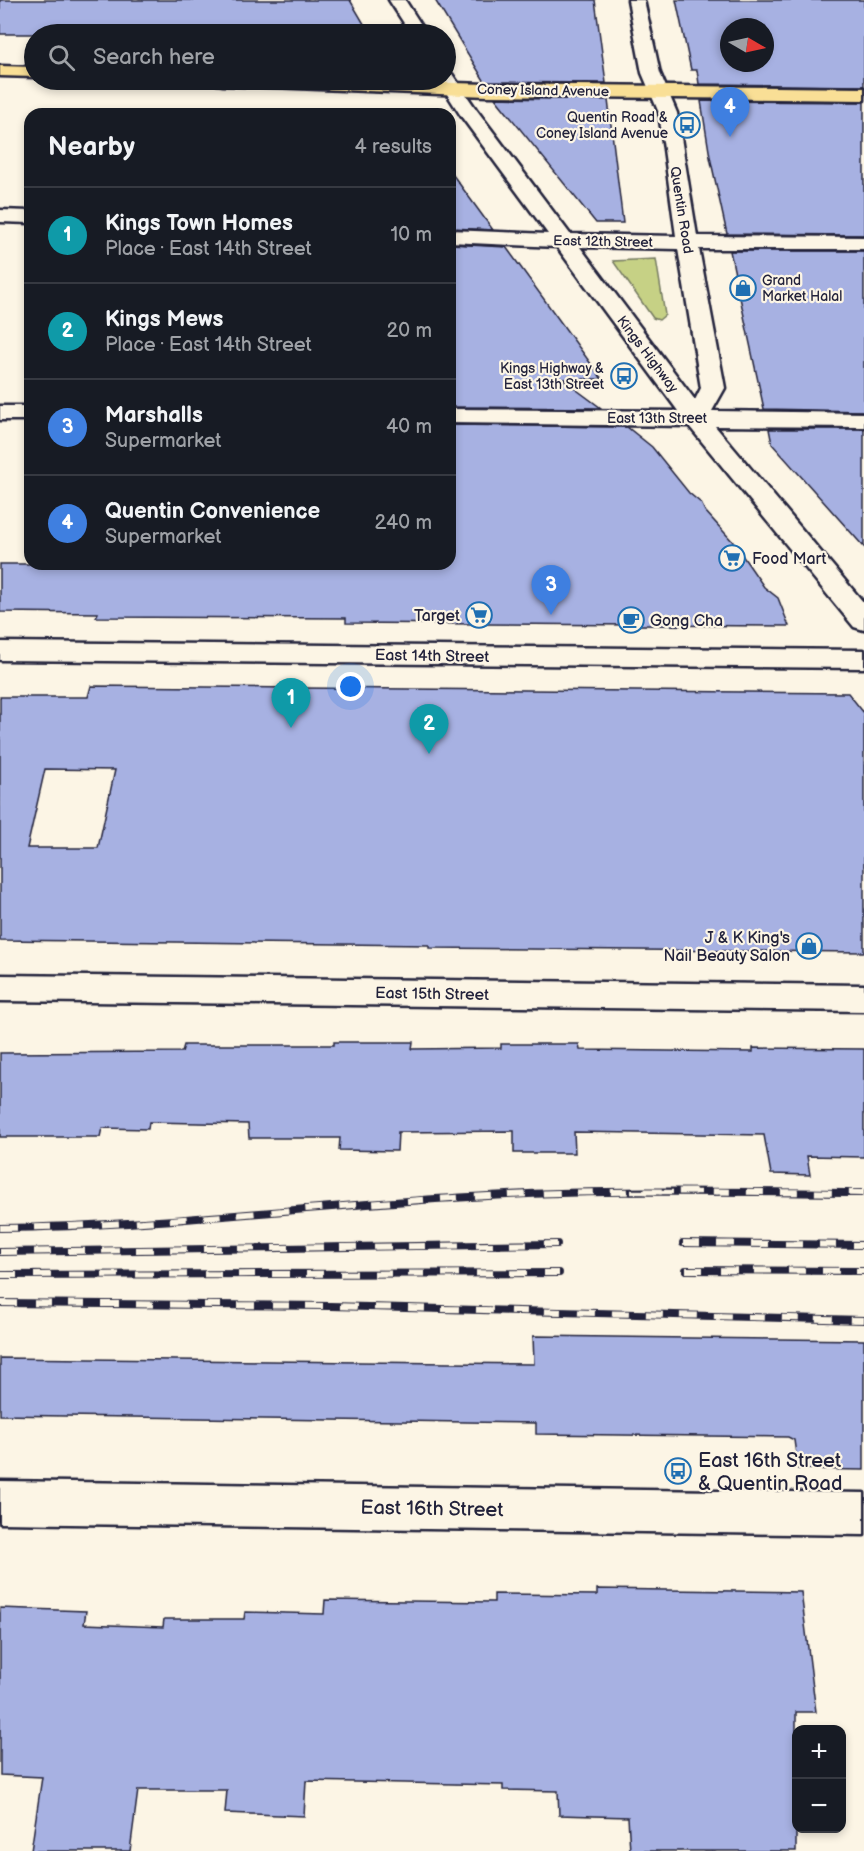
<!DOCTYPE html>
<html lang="en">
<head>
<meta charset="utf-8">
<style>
  :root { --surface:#171b24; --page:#242831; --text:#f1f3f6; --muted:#9ea1a6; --line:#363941; --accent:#1a73e8 }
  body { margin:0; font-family:"Balsamiq Sans",sans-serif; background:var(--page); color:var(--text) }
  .controls { position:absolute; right:18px; bottom:18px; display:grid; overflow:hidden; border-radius:12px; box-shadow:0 3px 9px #0003 }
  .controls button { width:54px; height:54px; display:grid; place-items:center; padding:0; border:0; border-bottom:2px solid var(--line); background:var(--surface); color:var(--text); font:30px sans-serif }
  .compass { position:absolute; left:720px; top:18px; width:54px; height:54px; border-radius:50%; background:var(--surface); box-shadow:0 3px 9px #0003; rotate:99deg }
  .you { position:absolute; left:351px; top:687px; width:21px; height:21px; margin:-15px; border:4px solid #fff; border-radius:50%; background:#1a73e8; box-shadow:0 0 0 9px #1a73e833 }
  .badge { display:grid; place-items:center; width:39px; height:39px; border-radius:50%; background:var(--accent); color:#fff; font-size:20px; font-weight:700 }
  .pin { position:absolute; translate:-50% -50px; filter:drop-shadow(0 2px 3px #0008) }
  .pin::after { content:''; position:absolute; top:32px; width:21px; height:18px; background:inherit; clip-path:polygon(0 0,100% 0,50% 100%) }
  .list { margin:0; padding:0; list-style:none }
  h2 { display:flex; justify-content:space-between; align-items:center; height:78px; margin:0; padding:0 24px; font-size:26px }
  h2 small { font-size:20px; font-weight:400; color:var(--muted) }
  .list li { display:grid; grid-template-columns:39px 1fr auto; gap:18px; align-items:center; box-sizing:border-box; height:96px; padding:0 24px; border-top:2px solid var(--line) }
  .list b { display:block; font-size:22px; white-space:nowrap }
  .list p { margin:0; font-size:20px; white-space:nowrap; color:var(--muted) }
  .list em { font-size:20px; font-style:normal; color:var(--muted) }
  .icon { flex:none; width:33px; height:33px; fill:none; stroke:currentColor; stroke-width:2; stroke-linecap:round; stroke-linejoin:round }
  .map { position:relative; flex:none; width:864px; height:1851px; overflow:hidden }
  .search { position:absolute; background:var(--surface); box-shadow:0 3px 9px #0003; left:24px; top:24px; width:432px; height:66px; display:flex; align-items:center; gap:15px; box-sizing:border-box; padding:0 21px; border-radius:33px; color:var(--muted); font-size:22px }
  .panel { position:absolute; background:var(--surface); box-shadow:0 3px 9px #0003; left:24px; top:108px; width:432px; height:462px; border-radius:18px }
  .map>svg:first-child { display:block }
</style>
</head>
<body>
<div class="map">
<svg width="864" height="1851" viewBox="0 0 864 1851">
  <rect width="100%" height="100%" fill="#fcf5e5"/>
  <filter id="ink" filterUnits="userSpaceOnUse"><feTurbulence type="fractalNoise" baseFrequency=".0167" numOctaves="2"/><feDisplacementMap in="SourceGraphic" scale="12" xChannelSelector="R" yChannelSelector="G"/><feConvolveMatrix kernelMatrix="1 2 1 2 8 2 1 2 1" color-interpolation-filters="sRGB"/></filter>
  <g filter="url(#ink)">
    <path fill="#c6d185" stroke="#747a60" stroke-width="1.5" d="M656,259L665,315L659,320L653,318L613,261Z"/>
    <path fill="#a7b1e2" stroke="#22223b" stroke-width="1.5" fill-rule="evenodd" d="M0,0H350L370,34H0Z
      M435,0H595L606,83L485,82Z
      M676,0H864V86L699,84L697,70H691ZM729,27H765V63H729Z
      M495,98L608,100L623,223H596Z
      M701,101L864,102V235L727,234L710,157Z
      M450,171L493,230L450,228Z
      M450,244L506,247L602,379H562L601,408L450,407Z
      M730,251H864V411L764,409Z
      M450,425L627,427L652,447L689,493L701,503L705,511L733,542L764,587L778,598L789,626L346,623V618L96,617L98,613L0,612V564H450Z
      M769,429H864V547L772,444Z
      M91,686L848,693L864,713V952L429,948V945L0,940V697H88ZM45,769L115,770L98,848H27Z
      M334,1042H413L412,1049L501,1048V1044H579L580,1050L753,1052V1048L864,1049V1157L807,1156L810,1175L771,1174L764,1135L574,1132L575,1153H514V1131L398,1132L397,1151L339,1150L340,1138H249L248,1124L149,1122L148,1129L102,1128L100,1137H0V1053L182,1052L184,1045H334Z
      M533,1336L864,1340V1470L798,1469L794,1440L788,1437L536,1434V1423L0,1415V1358L534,1364Z
      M597,1589L801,1592L816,1712H796V1851H630L628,1817L559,1815L558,1791L503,1790V1785L306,1781L304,1816L225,1813L227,1790H138L130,1851H31L42,1777L0,1775V1608L86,1611L84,1624L163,1627L164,1619H244L245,1612L324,1614L325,1600L494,1602V1594L597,1595Z"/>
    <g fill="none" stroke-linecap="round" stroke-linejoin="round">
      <g stroke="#22223b" stroke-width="5">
        <path id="minor" d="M389,0H405L427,34H411Z
          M628,0H644L660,73L677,113L697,236L864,237V249H699L725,388L712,411L864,413V427L715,426L864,603V630L854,627L689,426L450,423V409L678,411L557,247L450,242V230L548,234L461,116L438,80H446V73L452,74L476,109L570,234L676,236L659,113L642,73ZM580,247L678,249L701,388L695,400Z
          M0,210L30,211V223L0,222Z
          M0,406H30V420H0Z
          M0,642L864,650V668L0,660Z
          M0,975L864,985V1011L0,1001Z
          M0,1481L864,1493V1535L0,1523Z"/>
      </g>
      <g stroke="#22223b" stroke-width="5">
        <path id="major" d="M0,66L34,67V77L0,76Z
          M214,80H356L487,84L864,88V100L487,96L223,85L217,84Z"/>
      </g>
      <use href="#minor" fill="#fcf5e5" fill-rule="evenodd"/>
      <use href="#major" fill="#f9df96" fill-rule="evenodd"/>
      <g stroke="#22223b" stroke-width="7">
        <path id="rail-far1" d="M631,1192H718"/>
      </g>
      <g stroke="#22223b" stroke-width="8">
        <path id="rail" d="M0,1228C163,1226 325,1204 488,1196C613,1189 739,1192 864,1193
          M683,1243L864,1245
          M0,1252L557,1244
          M686,1270L864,1271
          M0,1275L559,1273
          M0,1303L331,1306L864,1320"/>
      </g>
      <use href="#rail-far1" stroke="#fcf5e5" stroke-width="4.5" stroke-dasharray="14" stroke-linecap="butt"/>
      <use href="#rail" stroke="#fcf5e5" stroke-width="6" stroke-dasharray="17" stroke-linecap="butt"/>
    </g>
  </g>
  <defs>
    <g id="bus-ring" transform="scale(1.35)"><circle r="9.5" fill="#fcf5e5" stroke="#1f6fb2" stroke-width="1.5"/><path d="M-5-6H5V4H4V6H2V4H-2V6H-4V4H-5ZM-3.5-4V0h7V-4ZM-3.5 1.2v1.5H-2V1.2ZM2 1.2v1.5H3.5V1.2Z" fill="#1f6fb2"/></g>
    <g id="shop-ring" transform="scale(1.35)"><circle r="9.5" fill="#fcf5e5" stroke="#1f6fb2" stroke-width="1.5"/><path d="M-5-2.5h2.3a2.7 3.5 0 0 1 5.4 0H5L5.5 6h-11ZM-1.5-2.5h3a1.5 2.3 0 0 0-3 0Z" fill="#1f6fb2"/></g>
    <g id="supermarket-ring" transform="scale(1.35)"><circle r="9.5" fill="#fcf5e5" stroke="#1f6fb2" stroke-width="1.5"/><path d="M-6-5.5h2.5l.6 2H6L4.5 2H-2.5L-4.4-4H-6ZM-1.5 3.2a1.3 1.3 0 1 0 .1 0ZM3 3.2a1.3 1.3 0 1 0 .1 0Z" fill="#1f6fb2"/></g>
    <g id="cafe-ring" transform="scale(1.35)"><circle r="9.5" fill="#fcf5e5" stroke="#1f6fb2" stroke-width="1.5"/><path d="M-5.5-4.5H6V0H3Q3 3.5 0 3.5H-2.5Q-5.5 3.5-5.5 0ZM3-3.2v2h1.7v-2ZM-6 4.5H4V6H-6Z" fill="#1f6fb2"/></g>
  </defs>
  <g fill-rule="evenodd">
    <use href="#bus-ring" x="687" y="125"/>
    <use href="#shop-ring" x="743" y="288"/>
    <use href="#bus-ring" x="624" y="376"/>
    <use href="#supermarket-ring" x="732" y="558"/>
    <use href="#supermarket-ring" x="479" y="615"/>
    <use href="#cafe-ring" x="631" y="620"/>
    <use href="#shop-ring" x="809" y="946"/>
    <use href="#bus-ring" x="678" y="1471"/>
  </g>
  <g text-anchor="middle" stroke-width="4.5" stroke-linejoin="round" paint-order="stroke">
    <g font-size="14" fill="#22223b" stroke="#fcf5e5">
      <text transform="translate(543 90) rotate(1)" y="5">Coney Island Avenue</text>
      <text transform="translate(682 210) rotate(81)" y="5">Quentin Road</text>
      <text transform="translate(603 241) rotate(1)" y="5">East 12th Street</text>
      <text transform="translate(648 354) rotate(53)" y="5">Kings Highway</text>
      <text x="657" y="423">East 13th Street</text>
    </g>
    <g font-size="14" fill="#22223b" stroke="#fcf5e5" text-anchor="end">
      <text x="668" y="122">Quentin Road &amp;<tspan x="668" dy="16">Coney Island Avenue</tspan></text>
      <text x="762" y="285" text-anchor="start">Grand<tspan x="762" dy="16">Market Halal</tspan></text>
      <text x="604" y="373">Kings Highway &amp;<tspan x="604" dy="16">East 13th Street</tspan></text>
    </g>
    <g font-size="16" fill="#22223b" stroke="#fcf5e5" text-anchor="start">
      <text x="752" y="564">Food Mart</text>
      <text x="460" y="621" text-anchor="end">Target</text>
      <text x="650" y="626">Gong Cha</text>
      <text x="790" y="943" text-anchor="end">J &amp; K King's<tspan x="790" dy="18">Nail Beauty Salon</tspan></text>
    </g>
    <g font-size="16" fill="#22223b" stroke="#fcf5e5">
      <text transform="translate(432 655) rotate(1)" y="6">East 14th Street</text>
      <text transform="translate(432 993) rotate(1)" y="6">East 15th Street</text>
    </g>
    <g font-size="20" fill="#22223b" stroke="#fcf5e5" text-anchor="start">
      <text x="698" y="1467">East 16th Street<tspan x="698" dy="23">&amp; Quentin Road</tspan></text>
    </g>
    <g font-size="20" fill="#22223b" stroke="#fcf5e5">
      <text transform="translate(432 1508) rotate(1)" y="7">East 16th Street</text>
    </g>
  </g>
</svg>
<div class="controls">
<button>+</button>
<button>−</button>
</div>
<svg class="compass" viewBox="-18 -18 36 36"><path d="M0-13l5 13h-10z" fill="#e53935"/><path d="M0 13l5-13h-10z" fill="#9ea1a6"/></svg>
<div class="you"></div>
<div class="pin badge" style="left:291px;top:728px;background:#0f9aa8">1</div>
<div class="pin badge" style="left:429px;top:754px;background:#0f9aa8">2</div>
<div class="pin badge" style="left:551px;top:615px;background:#3f7fe0">3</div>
<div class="pin badge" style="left:730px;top:137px;background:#3f7fe0">4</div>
<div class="search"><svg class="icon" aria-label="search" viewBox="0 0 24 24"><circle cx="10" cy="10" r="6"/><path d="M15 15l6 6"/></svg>Search here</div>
<section class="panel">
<h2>Nearby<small>4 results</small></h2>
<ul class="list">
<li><span class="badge" style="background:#0f9aa8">1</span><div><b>Kings Town Homes</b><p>Place · East 14th Street</p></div><em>10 m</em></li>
<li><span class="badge" style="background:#0f9aa8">2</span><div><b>Kings Mews</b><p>Place · East 14th Street</p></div><em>20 m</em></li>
<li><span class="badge" style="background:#3f7fe0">3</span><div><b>Marshalls</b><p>Supermarket</p></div><em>40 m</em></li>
<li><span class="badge" style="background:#3f7fe0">4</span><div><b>Quentin Convenience</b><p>Supermarket</p></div><em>240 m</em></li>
</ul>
</section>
</div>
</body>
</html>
